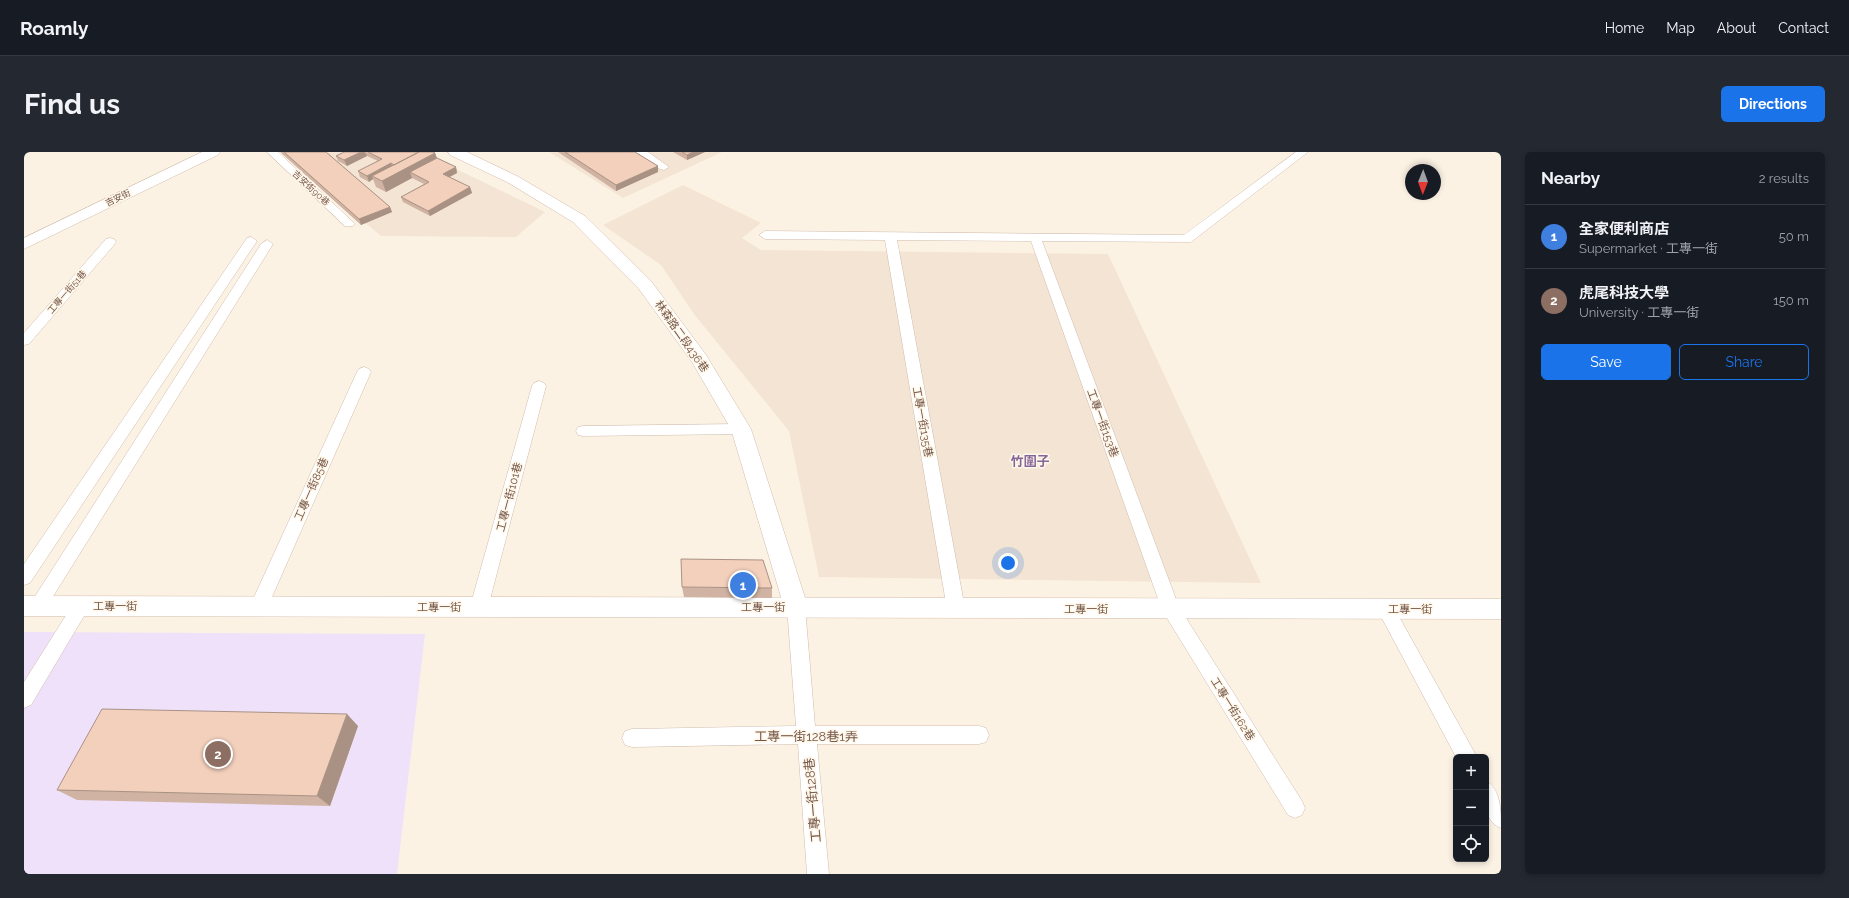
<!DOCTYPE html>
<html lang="en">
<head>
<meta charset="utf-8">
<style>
  :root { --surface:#171b24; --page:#242831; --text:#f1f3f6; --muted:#9ea1a6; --line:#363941; --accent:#1a73e8 }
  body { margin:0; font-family:Raleway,"Noto Sans TC",sans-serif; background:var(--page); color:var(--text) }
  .controls { position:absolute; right:12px; bottom:12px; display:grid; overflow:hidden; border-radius:6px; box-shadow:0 2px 6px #0003 }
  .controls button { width:36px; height:36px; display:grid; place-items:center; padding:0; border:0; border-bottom:1px solid var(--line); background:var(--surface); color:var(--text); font:20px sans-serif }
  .compass { position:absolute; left:1381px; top:12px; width:36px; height:36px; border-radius:50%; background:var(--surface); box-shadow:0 2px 6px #0003; rotate:181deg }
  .you { position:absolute; left:984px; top:411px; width:14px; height:14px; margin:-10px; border:3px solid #fff; border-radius:50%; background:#1a73e8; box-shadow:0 0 0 6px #1a73e833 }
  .badge { display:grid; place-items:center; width:26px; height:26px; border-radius:50%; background:var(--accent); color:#fff; font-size:13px; font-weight:700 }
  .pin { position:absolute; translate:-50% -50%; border:2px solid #fff; box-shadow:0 1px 4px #0006 }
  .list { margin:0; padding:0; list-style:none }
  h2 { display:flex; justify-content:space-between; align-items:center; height:52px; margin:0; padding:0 16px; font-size:17px }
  h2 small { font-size:13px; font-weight:400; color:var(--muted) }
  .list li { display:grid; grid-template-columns:26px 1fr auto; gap:12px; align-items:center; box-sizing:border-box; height:64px; padding:0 16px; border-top:1px solid var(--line) }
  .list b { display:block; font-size:15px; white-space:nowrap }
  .list p { margin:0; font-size:13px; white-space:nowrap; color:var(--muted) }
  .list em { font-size:13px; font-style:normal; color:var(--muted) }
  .actions { display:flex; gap:8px; padding:12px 16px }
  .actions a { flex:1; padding:9px 0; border:1px solid var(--accent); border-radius:6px; text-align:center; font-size:14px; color:var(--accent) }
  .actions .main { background:var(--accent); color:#fff }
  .icon { flex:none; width:22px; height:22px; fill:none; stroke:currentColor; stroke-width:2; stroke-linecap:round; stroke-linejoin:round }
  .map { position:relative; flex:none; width:1477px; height:722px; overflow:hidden; border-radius:6px }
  header { display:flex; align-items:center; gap:24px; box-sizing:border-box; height:56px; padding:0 20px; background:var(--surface); border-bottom:1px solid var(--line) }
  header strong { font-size:19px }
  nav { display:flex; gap:22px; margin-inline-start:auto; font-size:14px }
  .intro { display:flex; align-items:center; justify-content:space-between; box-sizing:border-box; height:96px; padding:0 24px }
  h1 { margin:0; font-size:28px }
  .button { padding:10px 18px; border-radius:6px; background:var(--accent); color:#fff; font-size:14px; font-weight:700 }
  main { display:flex; gap:24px; padding:0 24px }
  aside { flex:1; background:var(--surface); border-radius:6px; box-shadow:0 2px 6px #0003 }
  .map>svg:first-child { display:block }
</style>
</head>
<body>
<header>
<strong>Roamly</strong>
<nav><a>Home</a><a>Map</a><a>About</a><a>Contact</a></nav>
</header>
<div class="intro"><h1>Find us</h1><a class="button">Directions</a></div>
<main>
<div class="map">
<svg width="1477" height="722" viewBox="0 0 1477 722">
  <rect width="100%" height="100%" fill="#fcf2e4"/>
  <path fill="#f4e4d3" d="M257,0H397L521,60L492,85L357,84Z
    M525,0H698L599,46Z
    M659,33L737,71L718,86L737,98L1084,102L1237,431L795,425L765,279L670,162L637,113L579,73Z"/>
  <path fill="#efe1f9" d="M0,480L401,482L373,722H0Z"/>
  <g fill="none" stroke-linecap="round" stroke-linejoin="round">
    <g stroke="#d0bcae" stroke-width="1">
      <path id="lane" d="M243,0H254L329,70L331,72L329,74H321Z
        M612,0H624L645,15L640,18L636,17Z
        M1272,0H1284L1167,90L1018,89L1155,455L1278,649L1281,656L1278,663L1271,666L1264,663L1138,458L1007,89L873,88L941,457L938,462L932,465L926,462L923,457L861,88L741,87L735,83L741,79L1160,83Z
        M227,85L233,89L6,431L0,433V412L223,86Z
        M86,86L90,87L92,90L90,93L5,192L0,193V181L82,87Z
        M243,88L249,92L20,459L14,461L8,459L5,454L8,449L237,92Z
        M340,215L345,217L347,220L244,454L241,459L235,461L229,459L226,454L333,220L335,217Z
        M515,229L520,231L522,234L464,455L461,460L455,462L449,460L446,455L508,234L510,231Z
        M717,272L722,273L724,277L722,281L717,282L559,284L554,283L552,279L554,275L559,274Z
        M57,447L63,449L66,454L63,459L7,553L0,556V530L51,449Z
        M772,448L778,450L781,455L791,574H955L962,576L965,583L962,590L955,592H793L805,722H783L774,592L608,595L601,593L598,586L601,579L608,577L772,574L763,455L766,450Z
        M1362,449L1368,452L1453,605H1432L1353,457L1356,452Z
        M1462,629C1477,637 1477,659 1477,676C1458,669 1462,646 1462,629Z"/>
    </g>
    <g stroke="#d0bcae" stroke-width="1">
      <path id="street" d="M178,0H196L194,3L0,97V86Z
        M424,0H443L493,24L561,64L627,129L682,203L727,277L784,455L780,462L772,465L764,462L760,455L707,277L668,210L615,137L549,70L483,30L426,3Z"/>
    </g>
    <g stroke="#d3bcab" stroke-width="1">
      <path id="secondary" d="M0,444L1477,447V467L0,464Z"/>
    </g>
    <use href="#lane" fill="#fff" fill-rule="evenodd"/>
    <use href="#street" fill="#fff" fill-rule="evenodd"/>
    <use href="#secondary" fill="#fff" fill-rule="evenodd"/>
  </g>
  <path fill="#d0b3a2" d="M256,0H302L366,55L368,60L337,73Z
    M320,0H409L411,1L413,6L432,15L433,21L425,25L446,35L448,41L406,64L379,50L377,45L400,32L388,26L362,40L352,35L349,27L345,30L336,25L334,19L354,9L343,4L323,14L314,9L312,4Z
    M534,0H611L634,14V20L592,39Z
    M649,0H681L663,8Z
    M658,435L748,436V446L660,445Z
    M334,574L306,654L53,648L33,638Z"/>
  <path fill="#a99284" d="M337,0H341L343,4L323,14L320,8Z
    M669,0H681L663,8V3Z
    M411,1L415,12L386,20L388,26L362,40L358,29Z
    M367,11L369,17L348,24L349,27L345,30L343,24Z
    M634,14V20L592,39V33Z
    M432,15L433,21L420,28L419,22Z
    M446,35L448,41L406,64L404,59Z
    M366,55L368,60L337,73L335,67Z
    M323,562L334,574L306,654L293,644Z"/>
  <path fill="#f2d0bc" stroke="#a99284" d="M260,0H302L366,55L335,67Z
    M320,0H337L320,8L312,4Z
    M344,0H395L370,13L367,11L343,24L334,19L358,7Z
    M395,0H409L411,1L358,29L348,24Z
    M541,0H611L634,14L592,33Z
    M658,0H669L663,3Z
    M413,6L432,15L419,22L446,35L404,59L377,45L405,30L386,20Z
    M657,407L739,408L748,436L658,435Z
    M78,557L323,562L293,644L33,638Z"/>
  <g text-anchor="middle" stroke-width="3" stroke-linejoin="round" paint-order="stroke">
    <g font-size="9" fill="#75584a" stroke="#fff7ea">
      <text transform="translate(287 36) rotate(43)" y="3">吉安街90巷</text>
      <text transform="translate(94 46) rotate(-26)" y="3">吉安街</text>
      <text transform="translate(43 140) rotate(-49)" y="3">工專一街51巷</text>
    </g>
    <g font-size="11" fill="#75584a" stroke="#fff7ea">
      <text transform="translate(658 184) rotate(55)" y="4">林森路二段436巷</text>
      <text transform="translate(899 270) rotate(80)" y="4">工專一街135巷</text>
      <text transform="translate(1079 271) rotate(70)" y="4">工專一街153巷</text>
      <text transform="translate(287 337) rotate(-66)" y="4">工專一街85巷</text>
      <text transform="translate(485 345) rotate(-75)" y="4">工專一街101巷</text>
      <text x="91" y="458">工專一街</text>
      <text x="415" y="459">工專一街</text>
      <text x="739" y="459">工專一街</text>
      <text x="1062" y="461">工專一街</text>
      <text x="1386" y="461">工專一街</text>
      <text transform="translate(1209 557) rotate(58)" y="4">工專一街162巷</text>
    </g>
    <g font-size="13" font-weight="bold" fill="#866598" stroke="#fff7ea">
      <text x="1006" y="314">竹圍子</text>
    </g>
    <g font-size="13" fill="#75584a" stroke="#fff7ea">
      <text x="782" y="589">工專一街128巷1弄</text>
      <text transform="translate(788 648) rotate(-95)" y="5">工專一街128巷</text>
    </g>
  </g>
</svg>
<div class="controls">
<button>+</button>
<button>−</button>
<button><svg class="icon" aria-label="locate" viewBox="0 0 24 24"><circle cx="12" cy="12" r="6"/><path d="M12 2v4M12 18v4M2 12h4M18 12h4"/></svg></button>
</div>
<svg class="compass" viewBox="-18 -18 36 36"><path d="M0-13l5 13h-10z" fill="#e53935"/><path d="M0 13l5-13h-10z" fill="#9ea1a6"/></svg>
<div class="you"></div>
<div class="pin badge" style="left:719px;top:433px;background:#3f7fe0">1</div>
<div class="pin badge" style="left:194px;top:602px;background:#8d6e63">2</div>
</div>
<aside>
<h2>Nearby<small>2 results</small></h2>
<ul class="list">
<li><span class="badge" style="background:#3f7fe0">1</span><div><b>全家便利商店</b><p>Supermarket · 工專一街</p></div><em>50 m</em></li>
<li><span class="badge" style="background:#8d6e63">2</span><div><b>虎尾科技大學</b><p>University · 工專一街</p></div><em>150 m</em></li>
</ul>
<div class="actions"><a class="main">Save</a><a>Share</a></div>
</aside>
</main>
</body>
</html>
